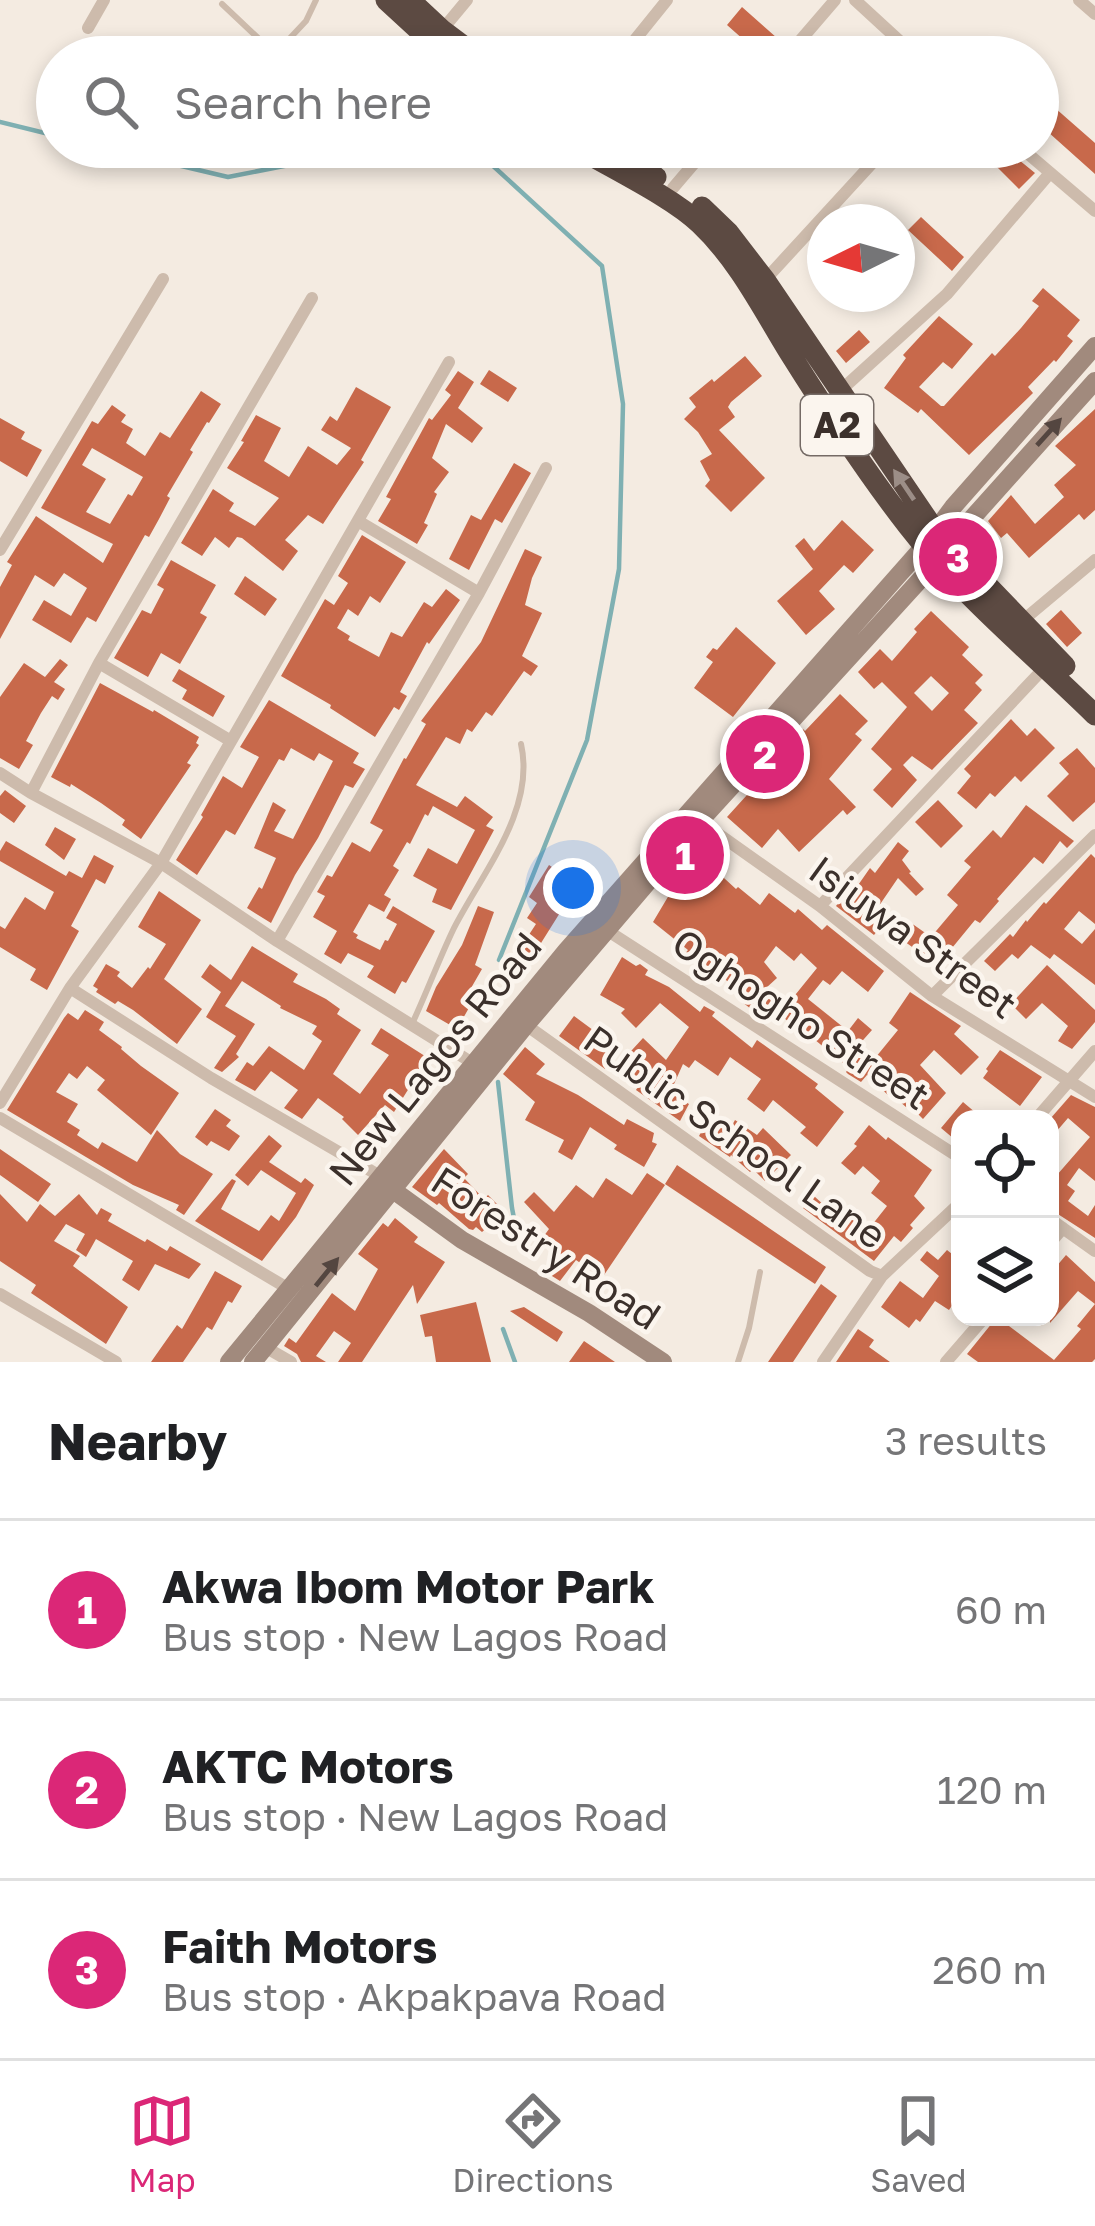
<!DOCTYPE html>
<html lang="en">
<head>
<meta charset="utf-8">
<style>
  :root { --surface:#fff; --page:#f6f6f6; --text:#202124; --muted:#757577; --line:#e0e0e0; --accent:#db2777 }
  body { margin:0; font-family:"Golos Text",sans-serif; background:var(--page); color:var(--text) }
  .controls { position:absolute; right:36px; bottom:36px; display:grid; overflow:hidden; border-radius:24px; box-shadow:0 6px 18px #0003 }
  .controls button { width:108px; height:108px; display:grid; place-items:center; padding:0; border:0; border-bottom:3px solid var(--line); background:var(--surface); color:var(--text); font:60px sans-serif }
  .compass { position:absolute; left:807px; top:204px; width:108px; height:108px; border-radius:50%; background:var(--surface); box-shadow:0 6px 18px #0003; rotate:265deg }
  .you { position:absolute; left:573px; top:888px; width:42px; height:42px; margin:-30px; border:9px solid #fff; border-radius:50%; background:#1a73e8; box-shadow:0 0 0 18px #1a73e833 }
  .badge { display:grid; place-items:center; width:78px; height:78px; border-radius:50%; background:var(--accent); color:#fff; font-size:39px; font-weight:700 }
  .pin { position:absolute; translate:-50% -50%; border:6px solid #fff; box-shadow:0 3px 12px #0006 }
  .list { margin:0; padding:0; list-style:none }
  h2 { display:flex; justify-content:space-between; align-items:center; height:156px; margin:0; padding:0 48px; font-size:51px }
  h2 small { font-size:39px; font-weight:400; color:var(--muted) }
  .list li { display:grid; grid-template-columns:78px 1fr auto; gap:36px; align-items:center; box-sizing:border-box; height:180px; padding:0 48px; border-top:3px solid var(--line) }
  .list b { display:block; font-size:45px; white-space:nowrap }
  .list p { margin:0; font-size:39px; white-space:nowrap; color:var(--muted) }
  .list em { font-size:39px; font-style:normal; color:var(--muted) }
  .icon { flex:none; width:66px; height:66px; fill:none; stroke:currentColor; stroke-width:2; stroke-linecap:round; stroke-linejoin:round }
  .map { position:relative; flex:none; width:1095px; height:1362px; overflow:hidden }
  .search { position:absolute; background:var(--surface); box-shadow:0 6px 18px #0003; left:36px; right:36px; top:36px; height:132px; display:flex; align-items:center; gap:30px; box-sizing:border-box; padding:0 42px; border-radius:66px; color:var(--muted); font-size:45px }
  .sheet { height:696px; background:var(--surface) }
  nav { display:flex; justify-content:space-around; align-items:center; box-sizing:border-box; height:168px; border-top:3px solid var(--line); background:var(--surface); font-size:33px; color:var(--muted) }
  nav a { display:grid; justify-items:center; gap:6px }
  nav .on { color:var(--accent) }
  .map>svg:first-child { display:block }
</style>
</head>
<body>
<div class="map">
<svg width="1095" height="1362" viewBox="0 0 1095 1362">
  <rect width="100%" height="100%" fill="#f4ebe1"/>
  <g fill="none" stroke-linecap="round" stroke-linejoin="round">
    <path stroke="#7fb0b2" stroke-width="4.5" d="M0,122L57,136
      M101,147L228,177L345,154L491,164L602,266L623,404L619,569L587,740L499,960
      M498,1082L512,1208L519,1244
      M503,1329L515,1362"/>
  </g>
  <path fill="#c8694b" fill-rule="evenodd" d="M742,7L777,38L762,56L727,25Z
    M1038,93L1095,143V174L1038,123Z
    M1003,147H1010L1013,155L1035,173L1019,189L990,160Z
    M921,217L964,257L952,271L908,230Z
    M1043,288L1080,320L1067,336L1073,341L1056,362L1054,360L1028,387L1033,393L969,455L921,409L918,413L884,388L906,358L903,355L939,316L973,344L952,369L943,362L919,387L941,406H944L992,353L995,356L1021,328L1039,306L1032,301Z
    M859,330L870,342L846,363L836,351Z
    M745,356L762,376L731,402L728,407L735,417L719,430L765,478L731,512L705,486L710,480L700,461L712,454L698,432L684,419L696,407L689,398L712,379L714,382Z
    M489,370L517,388L508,402L480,384Z
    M458,371L474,382L458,408L483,428L472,443L446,424L432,458L449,472L434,492L437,494L424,523L428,525L417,544L378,521L391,499L386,497L429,418L432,420L451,395L445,390Z
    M356,387L391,407L361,460L364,462L323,524L308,515L285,540L298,551L283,571L242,538L237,537L229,548L215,537L202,556L181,543L213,489L234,503L229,511L255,526L279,498L227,468L244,442L241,441L256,415L281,428L264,461L289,477L308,446L337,465L351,448L321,430L330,416L337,421Z
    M201,391L221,404L209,423L207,422L190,450L193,452L167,496L170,498L159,519L149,537L145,535L96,622L87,617L71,643L32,620L44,600L71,616L87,588L64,573L54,587L35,575L0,639V587L12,565L7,562L36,516L103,563L113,544L41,508L92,421L98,424L112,405L126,415L121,422L133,429L126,443L145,456L160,432L170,438ZM92,448L143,477L132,496L128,494L110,524L86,512L106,479L82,465Z
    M1095,409V510L1084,520L1079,514L1029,558L1007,533L1001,538L988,521L1011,495L1035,524L1064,497L1054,485L1076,465L1055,446Z
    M0,418L25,432L21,439L42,450L27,477L0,461Z
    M514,463L531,473L502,523L495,519L469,570L449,559L471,515L481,520Z
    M842,520L874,550L853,573L844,565L819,591L835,609L806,635L777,601L813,569L795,546L804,538L814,551Z
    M362,535L406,562L380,603L370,596L358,616L348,609L337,628L350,636L348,640L379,657L391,632L402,637L424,602L432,607L446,589L460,600L429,644L427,642L400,692L407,696L399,710L394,707L375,737L330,708L331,705L281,676L325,599L334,605L348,583L338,576Z
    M525,549L542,557L532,578L525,605L542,613L522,656L538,666L531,676L524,671L492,716L486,712L472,732L467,729L460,744L446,737L416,785L457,807L465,796L493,817L486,826L494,830L451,910L432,902L437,889L413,876L428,848L457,864L475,830L433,806L428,816L425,814L410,844L407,842L393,866L399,870L384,895L391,899L384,912L369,904L353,932L358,935L356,938L380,950L385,940L388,941L397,924L386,918L393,906L435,931L406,983L402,981L395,994L367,977L374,966L348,953L341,964L324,954L337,931L313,917L325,896L317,892L327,875L332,877L352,842L370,852L383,830L370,823L404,758L406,759L426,724L421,721L481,642Z
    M171,560L216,585L200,613L207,617L180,664L161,653L148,677L114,658L142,610L151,614L164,589L157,585Z
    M245,576L277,599L265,616L234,594Z
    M1061,610L1082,633L1067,647L1046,624Z
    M931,611L969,647L962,655L983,675L975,683L982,690L964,710L978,723L932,770L912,756L903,765L917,780L892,808L873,790L892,769L871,749L907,707L882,682L874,689L858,672L880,649L892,661L917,632L914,629ZM931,676L949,693L932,711L914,693Z
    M736,627L776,663L733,717L694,688L713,662L706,657L713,648L717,650Z
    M60,659L68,665L54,682L65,689L58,700L52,696L41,713L26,741L33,745L19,769L0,758V697L24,663L45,677Z
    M179,669L225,696L213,717L182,699L187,690L172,681Z
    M100,683L153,712L154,710L199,737L196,743L199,745L187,763L191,765L141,839L122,825L125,820L101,803L71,784L70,787L51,777Z
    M840,694L868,721L855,734L862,740L829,779L856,807L847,815L843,810L799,852L778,829L762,848L727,817L797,740L795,738L803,729L805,731Z
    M269,700L359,753L353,763L365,769L353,788L345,785L318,838L295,875L271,923L247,908L259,887L262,889L276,858L254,848L273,802L286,810L274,831L293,839L333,761L319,753L314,761L291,748L284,761L279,759L235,835L226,830L197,875L176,860L203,817L201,815L223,776L242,788L259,757L240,747Z
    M1011,719L1027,736L1035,728L1055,748L1021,782L1015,776L995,797L990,793L976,809L957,793L971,776L964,769Z
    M1077,748L1095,768V802L1073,822L1047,796L1069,774L1059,763Z
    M5,790L26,806L14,823L0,813V796Z
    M938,800L963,826L941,848L915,822Z
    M1026,805L1074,841L1067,848L1060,841L1043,864L1034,857L997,899L999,901L980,923L975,920L952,948L950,946L936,964L901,939L898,943L886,936L897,917L914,925L931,937L958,905L947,895L971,867L964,861L993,830L1001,838Z
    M55,827L76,839L64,860L45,845Z
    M708,840L725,852L713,868L736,889L738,887L760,905L769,893L795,913L798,909L822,930L827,925L884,971L868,992L842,971L830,985L823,980L808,999L848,1031L858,1018L872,1030L856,1048L871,1063L898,1030L889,1023L910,992L961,1026L954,1034L979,1057L961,1075L934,1050L920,1065L946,1093L923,1119L908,1104L906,1107L892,1095L890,1097L867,1075L861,1082L848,1074L846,1072L849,1068L791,1020L789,1022L774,1010L766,1020L763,1018L738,999L743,993L714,971L710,976L684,955L688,950L653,922L675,885ZM776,946L794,961L801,953L817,968L787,1005L766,988L777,978L764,962Z
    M6,841L66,876L69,871L82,878L94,855L114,866L105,884L96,879L71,926L79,931L47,990L30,980L36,969L0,947V926L5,929L25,897L45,910L54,892L0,861V851Z
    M898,842L909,851L902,860L911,872L909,873L924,889L916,896L898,878L870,919L881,926L874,935L836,906L842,898L847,901L870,868L875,873Z
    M1091,854L1095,858V924L1079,911L1064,929L1082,944L1095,929V985L1054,954L1050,959L1031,945L1018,959L1012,954L995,971L984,961L1010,934L1013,937L1026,920L1027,922L1044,902L1046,904Z
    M549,865L578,884L526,967L513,959L536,924L527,918L537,903L529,897Z
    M159,891L201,920L164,979L202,1009L177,1044L133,1010L118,1001L115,1004L96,992L98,989L93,986L106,964L120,972L117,976L132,988L148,967L150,969L166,944L138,927Z
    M478,906L494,912L475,965L482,969L463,1002L470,1006L457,1029L426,1011L436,987L462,945Z
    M252,946L298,974L293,982L326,999L340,1009L337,1014L361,1030L333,1074L360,1094L389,1055L371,1044L381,1028L428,1058L394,1112L385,1105L358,1135L342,1119L344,1117L318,1098L302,1119L284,1108L298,1090L271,1071L255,1091L235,1080L247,1062L253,1066L269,1046L304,1070L322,1041L312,1034L317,1026L280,1008L281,1006L242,981L225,1006L255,1024L236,1054L239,1057L222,1072L214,1068L236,1036L206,1017L221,992L201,977L210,964L231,980Z
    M622,957L636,966L640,964L648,970L645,975L669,987L700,1012L704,1006L715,1012L712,1016L752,1048L757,1040L818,1084L815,1088L844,1112L817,1147L800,1133L806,1127L773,1100L764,1112L747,1099L761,1079L730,1057L718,1076L695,1060L689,1068L683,1064L670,1093L689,1104L680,1121L636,1090L641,1081L621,1062L643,1038L666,1060L689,1027L660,1003L636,1028L621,1013L625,1009L600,995Z
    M1047,965L1095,1010V1022L1072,1049L1058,1041L1068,1026L1042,1003L1026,1019L1011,1004Z
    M85,1010L104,1022L99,1030L122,1047L121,1049L141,1066L179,1093L151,1135L97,1090L105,1080L87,1066L77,1079L69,1073L56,1092L78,1104L67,1122L80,1130L77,1135L98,1149L102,1142L137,1162L157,1130L180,1154L213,1174L184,1215L176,1210L179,1205L133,1185L7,1110L64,1018L68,1013L78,1020Z
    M574,1016L597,1033L592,1040L614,1059L605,1069L559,1036Z
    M525,1047L545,1064L536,1074L578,1095L624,1125L627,1119L654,1133L652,1142L657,1144L644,1167L614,1149L617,1145L590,1127L572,1160L558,1152L564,1140L525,1120L535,1102L503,1074Z
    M1000,1050L1042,1077L1020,1106L983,1078L988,1071L986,1069Z
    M1071,1095L1095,1107V1181L1079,1168L1067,1185L1075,1191L1068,1201L1088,1216L1095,1205V1238L1050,1209V1183L1090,1137L1068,1118L1050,1139V1119Z
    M963,1102L983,1119H960V1144L941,1128Z
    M215,1109L231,1120L226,1126L240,1136L229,1151L211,1141L207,1146L195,1137Z
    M708,1119L729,1131L735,1120L757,1135L763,1128L791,1155L765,1181L753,1169L750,1172L731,1155L730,1157L699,1136Z
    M869,1125L886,1140L888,1137L932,1170L914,1196L925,1208L910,1225L913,1228L901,1242L894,1236L874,1261L803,1208L814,1196L838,1218L843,1211L868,1230L887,1206L871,1193L880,1181L863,1166L855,1175L841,1163L857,1146L854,1144Z
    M269,1135L282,1146L269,1162L301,1183L305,1178L314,1185L296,1217L262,1261L195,1221L232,1179L236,1181L221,1209L259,1231L271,1215L279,1221L296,1193L261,1170L248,1186L235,1175Z
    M0,1149L51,1184L38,1202L0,1175Z
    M444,1149L468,1174L464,1178L484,1199L488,1195L501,1208L487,1221L490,1225L482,1232L476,1227L473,1230L469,1229L439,1203L437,1205L412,1187Z
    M677,1165L826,1267L815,1284L665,1184Z
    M647,1173L665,1185L602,1278L576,1260L560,1281L544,1271L557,1253L541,1240L549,1229L524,1202L534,1192L554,1212L576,1185L593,1198L606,1178L632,1195Z
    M0,1194L27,1222L40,1204L55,1216L79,1194L97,1215L101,1208L112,1214L108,1221L145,1242L147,1239L167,1251L170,1246L201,1264L189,1279L155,1264L139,1291L122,1280L133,1261L96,1239L86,1257L76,1250L85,1234L66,1224L54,1241L80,1256L73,1266L128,1307L106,1344L31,1293L36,1285L0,1261Z
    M395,1218L418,1237L414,1242L445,1262L417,1304L413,1285L362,1362H338L351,1343L334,1331L316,1356L326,1362H301L297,1354L284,1346L289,1338L296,1343L332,1293L355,1311L378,1269L358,1254L383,1223L388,1227Z
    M960,1245V1294L949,1310L935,1301L920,1322L916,1319L909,1328L881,1307L900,1281L923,1298L939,1276L920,1260L927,1251L938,1260L947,1250L952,1254Z
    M1066,1255L1095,1282V1359L1092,1362H978L967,1354L997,1317L1054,1360L1081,1329L1077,1326L1095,1304L1078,1291L1050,1323V1274Z
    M215,1271L242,1286L232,1303L228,1301L212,1330L207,1327L183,1362H151L177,1325L182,1329Z
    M821,1284L837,1296L793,1362H768Z
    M476,1302L491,1362H436L432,1336L425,1337L420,1315Z
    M524,1307L563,1332L557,1342L510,1311Z
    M858,1329L874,1340L869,1347L890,1362H836Z
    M584,1341L615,1362H569Z"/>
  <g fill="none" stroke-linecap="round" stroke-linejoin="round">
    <path stroke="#cdbbac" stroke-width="6" d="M222,4L275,54L306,21L316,0
      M412,1024C427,992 439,959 454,928C482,873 536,810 521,744
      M738,1362L749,1328L760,1272"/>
    <path stroke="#cdbbac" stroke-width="12" d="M855,0L917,57
      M1079,0L1095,14
      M88,28L104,0
      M442,30L467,0
      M621,57L667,0
      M786,57L835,0
      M1020,147L1095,211
      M673,188L708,147
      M765,280L887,147
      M840,391L947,294L1050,173
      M358,521L479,593
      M0,550L163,279
      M1021,622L1095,560
      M99,663L231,741
      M0,773L31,793L161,863L277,941L479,1067
      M31,793L99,663L312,298
      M700,821L820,906L932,996L1095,1097
      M820,906L1046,666
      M608,931L960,1158
      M277,941L479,593L546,468
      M70,988L211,1078L380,1176
      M932,996L1095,835
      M526,1025L870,1271L882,1276L960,1203
      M0,1103L70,988L161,863L449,362
      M0,1118L289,1289
      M1036,1119L1095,1051
      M1050,1219L1095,1251
      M1050,1243L1063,1228
      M0,1294L116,1362
      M265,1347L291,1362
      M823,1362L882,1276
      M946,1362L985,1317"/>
    <path stroke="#a18a7d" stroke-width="18" d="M393,1190L462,1240L589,1313L663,1362
      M229,1362L566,951L925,545L953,507L1095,346
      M253,1362L526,1025L700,821L949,548L965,526L1095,381"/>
    <path stroke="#5c4a42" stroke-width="21" d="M386,0L448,57
      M410,0L442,30L478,57
      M576,147C611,168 672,197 700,224C738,260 762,308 789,352C826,411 865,471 908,526C963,597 1032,653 1095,715
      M605,147L656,177
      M702,207L728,232L765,280L936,532L1065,666"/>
  </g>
  <defs><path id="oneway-solid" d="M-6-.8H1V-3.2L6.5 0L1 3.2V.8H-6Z" transform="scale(3)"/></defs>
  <g fill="#544640">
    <use href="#oneway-solid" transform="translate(1049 432) rotate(-48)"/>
    <use href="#oneway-solid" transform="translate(327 1272) rotate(-51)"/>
  </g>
  <use fill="#9c8e87" href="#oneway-solid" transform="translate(904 485) rotate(-124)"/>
  <g text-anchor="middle" stroke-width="9" stroke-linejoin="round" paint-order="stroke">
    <rect fill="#fbf5ee" stroke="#756b66" stroke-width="3" x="801" y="395" width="72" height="60" rx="9"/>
    <g font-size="36" font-weight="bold" fill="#3b302b">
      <text x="837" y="438">A2</text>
    </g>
    <g font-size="39" fill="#3b302b" stroke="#fbf5ee">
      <text transform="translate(913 937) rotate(36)" y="14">Isiuwa Street</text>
      <text transform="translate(801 1019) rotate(33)" y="14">Oghogho Street</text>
      <text transform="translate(435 1059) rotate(-51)" y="14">New Lagos Road</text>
      <text transform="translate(735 1137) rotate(35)" y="14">Public School Lane</text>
      <text transform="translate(546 1248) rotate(33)" y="14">Forestry Road</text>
    </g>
  </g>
</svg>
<div class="controls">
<button><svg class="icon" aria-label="locate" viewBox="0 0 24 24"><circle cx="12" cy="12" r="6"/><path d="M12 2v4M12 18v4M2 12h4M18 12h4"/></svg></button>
<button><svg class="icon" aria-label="layers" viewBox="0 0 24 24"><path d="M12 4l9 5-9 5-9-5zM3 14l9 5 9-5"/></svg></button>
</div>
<svg class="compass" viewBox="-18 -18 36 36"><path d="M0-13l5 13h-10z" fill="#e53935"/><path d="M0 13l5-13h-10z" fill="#757577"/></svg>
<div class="you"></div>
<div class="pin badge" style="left:685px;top:855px">1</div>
<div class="pin badge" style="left:765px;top:754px">2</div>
<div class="pin badge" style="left:958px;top:557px">3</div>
<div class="search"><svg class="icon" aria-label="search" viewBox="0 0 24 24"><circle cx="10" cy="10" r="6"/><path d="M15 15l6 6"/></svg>Search here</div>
</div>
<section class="sheet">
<h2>Nearby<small>3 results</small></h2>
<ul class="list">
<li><span class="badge">1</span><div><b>Akwa Ibom Motor Park</b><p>Bus stop · New Lagos Road</p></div><em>60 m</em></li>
<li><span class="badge">2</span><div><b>AKTC Motors</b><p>Bus stop · New Lagos Road</p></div><em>120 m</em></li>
<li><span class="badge">3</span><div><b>Faith Motors</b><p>Bus stop · Akpakpava Road</p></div><em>260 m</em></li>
</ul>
</section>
<nav>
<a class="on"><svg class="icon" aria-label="map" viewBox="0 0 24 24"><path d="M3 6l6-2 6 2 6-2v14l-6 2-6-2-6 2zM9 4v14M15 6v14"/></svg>Map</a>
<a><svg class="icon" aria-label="directions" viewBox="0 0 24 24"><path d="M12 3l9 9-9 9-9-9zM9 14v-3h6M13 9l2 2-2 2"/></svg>Directions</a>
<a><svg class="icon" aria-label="saved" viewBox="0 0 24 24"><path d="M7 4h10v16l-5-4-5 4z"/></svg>Saved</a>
</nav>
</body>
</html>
